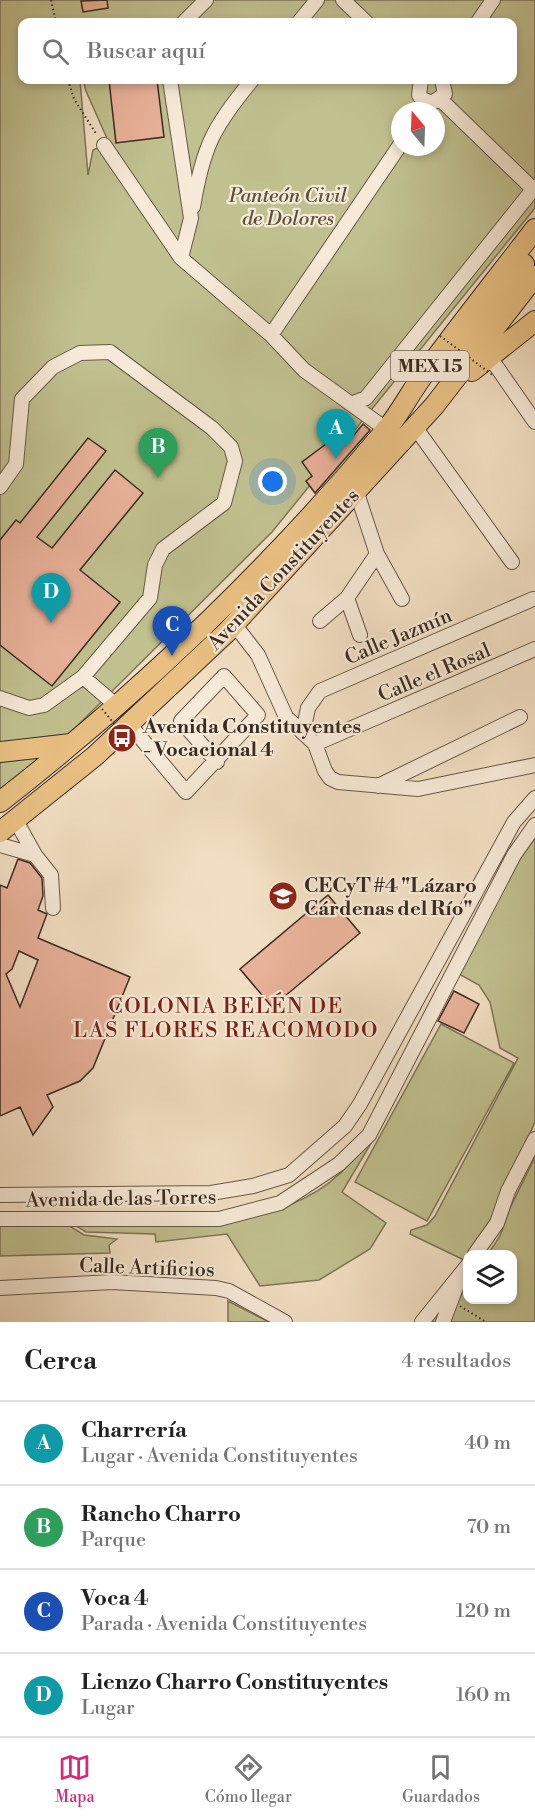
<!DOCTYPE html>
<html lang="es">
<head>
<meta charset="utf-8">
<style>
  :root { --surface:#fff; --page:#f6f6f6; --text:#222; --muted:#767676; --line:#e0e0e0; --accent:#db2777 }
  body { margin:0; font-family:"Libre Bodoni",serif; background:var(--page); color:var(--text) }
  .controls { position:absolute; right:18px; bottom:18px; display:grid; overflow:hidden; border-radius:12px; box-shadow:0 3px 9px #0003 }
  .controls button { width:54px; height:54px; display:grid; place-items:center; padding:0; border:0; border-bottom:2px solid var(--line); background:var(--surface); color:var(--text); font:30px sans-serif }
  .compass { position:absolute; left:391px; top:102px; width:54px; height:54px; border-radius:50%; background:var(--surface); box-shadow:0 3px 9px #0003; rotate:341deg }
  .you { position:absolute; left:273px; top:482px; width:21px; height:21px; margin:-15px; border:4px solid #fff; border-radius:50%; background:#1a73e8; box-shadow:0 0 0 9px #1a73e833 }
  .badge { display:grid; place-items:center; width:39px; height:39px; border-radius:50%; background:var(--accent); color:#fff; font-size:20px; font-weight:700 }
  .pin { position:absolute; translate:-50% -50px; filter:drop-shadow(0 2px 3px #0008) }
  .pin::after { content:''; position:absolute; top:32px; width:21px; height:18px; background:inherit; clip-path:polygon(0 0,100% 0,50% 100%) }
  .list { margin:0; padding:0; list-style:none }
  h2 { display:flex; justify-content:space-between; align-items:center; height:78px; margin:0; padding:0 24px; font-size:26px }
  h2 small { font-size:20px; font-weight:400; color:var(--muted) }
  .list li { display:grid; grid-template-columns:39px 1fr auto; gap:18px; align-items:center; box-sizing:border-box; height:84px; padding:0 24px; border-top:2px solid var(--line) }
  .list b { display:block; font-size:22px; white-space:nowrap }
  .list p { margin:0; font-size:20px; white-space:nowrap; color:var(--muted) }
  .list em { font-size:20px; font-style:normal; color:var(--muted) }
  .icon { flex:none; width:33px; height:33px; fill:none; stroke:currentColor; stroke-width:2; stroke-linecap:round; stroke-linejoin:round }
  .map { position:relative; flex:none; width:535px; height:1322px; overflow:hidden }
  .search { position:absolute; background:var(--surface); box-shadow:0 3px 9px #0003; left:18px; right:18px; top:18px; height:66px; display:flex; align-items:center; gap:15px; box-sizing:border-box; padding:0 21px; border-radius:12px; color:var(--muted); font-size:22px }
  .sheet { height:414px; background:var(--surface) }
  nav { display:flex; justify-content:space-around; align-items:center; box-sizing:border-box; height:84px; border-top:2px solid var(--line); background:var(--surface); font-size:16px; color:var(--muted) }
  nav a { display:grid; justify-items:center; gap:3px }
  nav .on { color:var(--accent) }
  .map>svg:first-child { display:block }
</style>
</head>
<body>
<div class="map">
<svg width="535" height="1322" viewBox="0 0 535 1322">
  <rect width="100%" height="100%" fill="#f2dfc3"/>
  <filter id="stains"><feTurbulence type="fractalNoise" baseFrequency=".00333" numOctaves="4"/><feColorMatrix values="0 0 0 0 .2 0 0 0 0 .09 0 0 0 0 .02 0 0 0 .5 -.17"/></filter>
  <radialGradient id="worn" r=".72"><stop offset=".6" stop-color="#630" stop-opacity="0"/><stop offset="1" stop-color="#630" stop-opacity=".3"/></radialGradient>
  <path fill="#c1c08f" stroke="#7d7658" stroke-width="1.5" fill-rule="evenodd" d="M0,0H535V208L272,532L61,742L0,790ZM22,22H512V80H83L86,91L109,143L93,150L88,175L80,80H22ZM400,111H436V147H400Z
    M535,838V1122L491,1219L464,1260L410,1234L411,1230L427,1225L435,1216L518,1058L500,1048L490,1002L479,985L457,973L515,866Z
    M441,1024L514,1063L427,1221L355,1182Z
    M383,1123L342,1192L386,1223L370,1249L319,1280L260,1286L227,1234L156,1242L155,1234L86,1232L76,1226L247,1218C286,1209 324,1194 351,1162C362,1149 372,1135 383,1123Z
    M535,1157V1322H430L449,1295L458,1300L467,1286L468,1300H512V1254H488L500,1236L510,1208Z
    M72,1224L71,1227L84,1235L117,1239L109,1245L110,1253L0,1256V1226Z
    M228,1301L269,1322H228Z"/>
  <path fill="#e8b199" stroke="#392b21" stroke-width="1.5" fill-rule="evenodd" d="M107,0L108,8L83,12L81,1Z
    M109,80H157L164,137L116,143Z
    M363,424L370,430L315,493L306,481L312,476L302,462L326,444L336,432L349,441Z
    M88,438L106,451L37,537L52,548L115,470L143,493L80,570L120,602L52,686L0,645V540L16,520L20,523Z
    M18,859L30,863L42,878L43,896L38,910L47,914L38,938L130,977L93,1068L80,1081L47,1095L53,1107L33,1135L20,1107L0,1116V885L7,888ZM19,951L38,960L20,1007L6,974L12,969Z
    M328,895L360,933L272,1007L240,969Z
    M454,991L479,1004L464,1033L438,1021Z"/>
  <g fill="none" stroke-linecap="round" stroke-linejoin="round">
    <g stroke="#67584a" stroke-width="16">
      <path id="minor" d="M343,0L366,22
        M184,22L206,0
        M299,22L317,0
        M478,22L493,0
        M170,80L191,218L181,258
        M421,80L419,95L422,99L432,103L445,94L442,80
        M441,100L533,189
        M104,145L181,258L271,335L304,370L351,404L366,398L535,187
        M193,207C203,147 213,127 252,80
        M271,335L400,145
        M494,363L535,422
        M351,404L386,429
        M415,427L512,562
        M0,487L16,464L22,399L53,367L80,353L110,352L212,428L231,447L235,461L224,503L163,549L155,565L150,598L83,677L117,706
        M356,490L377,554L402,599
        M347,598L360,635
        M320,621L347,598L377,554
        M234,624L258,655L286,717L315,744L325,771L330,778L338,782L418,789L535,765
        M0,698L29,708L44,705L83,677
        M129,724L186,792L258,715L224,676L181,721L217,762
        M303,732L308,708L320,691L533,599
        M315,744L535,649
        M378,786L520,717
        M15,819L35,855L51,875L53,908
        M0,845L35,855
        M0,1195L211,1193L253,1186L289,1175L345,1126L360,1104L514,822L535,798
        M0,1219H219L280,1203L339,1164L369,1135L514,855L535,825
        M475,1254L497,1223L508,1191L535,1139
        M0,1288L112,1282L216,1288L229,1291L285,1322
        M422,1322L468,1265
        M443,1322L460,1277"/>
    </g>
    <g stroke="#392b21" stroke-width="22">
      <path id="highway" d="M455,359L524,264
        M472,371L535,321
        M0,752L71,744
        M0,802C144,690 269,570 386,430C401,412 412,389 427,370C462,322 499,276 535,229
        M0,832L95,756L227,632L434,406L535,276"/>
    </g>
    <path stroke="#392b21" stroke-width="2" stroke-dasharray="1.5 3" stroke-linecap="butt" d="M51,0L56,22
      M68,80L74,99L97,135
      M460,1306L486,1322"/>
    <use href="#minor" stroke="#f7ead8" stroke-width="14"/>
    <use href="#highway" stroke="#e9c082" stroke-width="20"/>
    <path stroke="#392b21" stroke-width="2" stroke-dasharray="1.5 3" stroke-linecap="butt" d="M440,336L494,376
      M102,709L127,739"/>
  </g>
  <defs>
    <g id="bus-disc" transform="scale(1.5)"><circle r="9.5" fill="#8f2418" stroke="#f7ead8"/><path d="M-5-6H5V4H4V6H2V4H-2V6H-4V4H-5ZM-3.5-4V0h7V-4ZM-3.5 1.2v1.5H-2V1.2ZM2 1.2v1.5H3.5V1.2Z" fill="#fff"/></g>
    <g id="school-disc" transform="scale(1.5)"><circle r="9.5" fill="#8f2418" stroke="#f7ead8"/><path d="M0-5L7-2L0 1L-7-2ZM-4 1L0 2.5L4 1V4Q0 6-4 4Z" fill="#fff"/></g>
  </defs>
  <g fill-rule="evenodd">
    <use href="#bus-disc" x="122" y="738"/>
    <use href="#school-disc" x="283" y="896"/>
  </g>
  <g text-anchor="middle" stroke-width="4.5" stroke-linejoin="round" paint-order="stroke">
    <rect fill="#f7ead8" stroke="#726458" stroke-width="1.5" x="391" y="351" width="78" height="30" rx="4.5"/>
    <g font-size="18" font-weight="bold" fill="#392b21">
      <text x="430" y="372">MEX 15</text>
    </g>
    <g font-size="20" font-style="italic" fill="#5b503c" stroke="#f7ead8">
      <text x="288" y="202">Panteón Civil<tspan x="288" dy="23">de Dolores</tspan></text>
    </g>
    <g font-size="20" fill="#392b21" stroke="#f7ead8">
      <text transform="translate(283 569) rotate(-47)" y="7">Avenida Constituyentes</text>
      <text transform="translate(398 636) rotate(-23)" y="7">Calle Jazmín</text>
      <text transform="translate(434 672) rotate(-23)" y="7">Calle el Rosal</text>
      <text transform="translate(121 1198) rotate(-1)" y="7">Avenida de las Torres</text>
      <text transform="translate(147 1267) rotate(2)" y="7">Calle Artificios</text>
    </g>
    <g font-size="20" font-weight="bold" fill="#392b21" stroke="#f7ead8" text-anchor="start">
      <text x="143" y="733">Avenida Constituyentes<tspan x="143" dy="23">- Vocacional 4</tspan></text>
      <text x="304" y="892">CECyT #4 "Lázaro<tspan x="304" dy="23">Cárdenas del Río"</tspan></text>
    </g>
    <g font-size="21" letter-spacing="1.5" fill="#7a1f14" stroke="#f7ead8">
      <text x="226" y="1013">COLONIA BELÉN DE<tspan x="226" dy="24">LAS FLORES REACOMODO</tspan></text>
    </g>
  </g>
  <rect width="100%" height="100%" filter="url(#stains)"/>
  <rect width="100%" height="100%" fill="url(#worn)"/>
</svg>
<div class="controls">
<button><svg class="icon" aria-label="layers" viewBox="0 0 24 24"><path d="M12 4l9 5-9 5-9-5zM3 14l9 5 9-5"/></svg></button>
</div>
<svg class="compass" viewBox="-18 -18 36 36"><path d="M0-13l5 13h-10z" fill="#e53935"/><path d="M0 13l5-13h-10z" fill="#767676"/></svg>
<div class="you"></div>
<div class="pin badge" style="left:336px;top:459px;background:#0f9aa8">A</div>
<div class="pin badge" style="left:158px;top:478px;background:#2e9e5b">B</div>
<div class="pin badge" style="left:172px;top:656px;background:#1a4fb4">C</div>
<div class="pin badge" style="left:51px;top:623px;background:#0f9aa8">D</div>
<div class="search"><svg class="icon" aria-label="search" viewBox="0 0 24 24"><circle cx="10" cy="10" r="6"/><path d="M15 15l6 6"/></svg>Buscar aquí</div>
</div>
<section class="sheet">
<h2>Cerca<small>4 resultados</small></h2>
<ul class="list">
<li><span class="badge" style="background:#0f9aa8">A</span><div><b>Charrería</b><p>Lugar · Avenida Constituyentes</p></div><em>40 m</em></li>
<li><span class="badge" style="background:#2e9e5b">B</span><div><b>Rancho Charro</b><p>Parque</p></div><em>70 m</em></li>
<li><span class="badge" style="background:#1a4fb4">C</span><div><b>Voca 4</b><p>Parada · Avenida Constituyentes</p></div><em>120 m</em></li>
<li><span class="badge" style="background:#0f9aa8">D</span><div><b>Lienzo Charro Constituyentes</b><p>Lugar</p></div><em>160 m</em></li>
</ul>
</section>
<nav>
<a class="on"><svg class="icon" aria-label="map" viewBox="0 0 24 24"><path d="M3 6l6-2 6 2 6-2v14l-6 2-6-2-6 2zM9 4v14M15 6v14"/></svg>Mapa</a>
<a><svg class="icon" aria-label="directions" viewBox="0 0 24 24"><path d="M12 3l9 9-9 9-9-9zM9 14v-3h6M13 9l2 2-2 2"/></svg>Cómo llegar</a>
<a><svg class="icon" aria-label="saved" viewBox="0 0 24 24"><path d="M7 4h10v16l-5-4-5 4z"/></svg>Guardados</a>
</nav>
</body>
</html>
